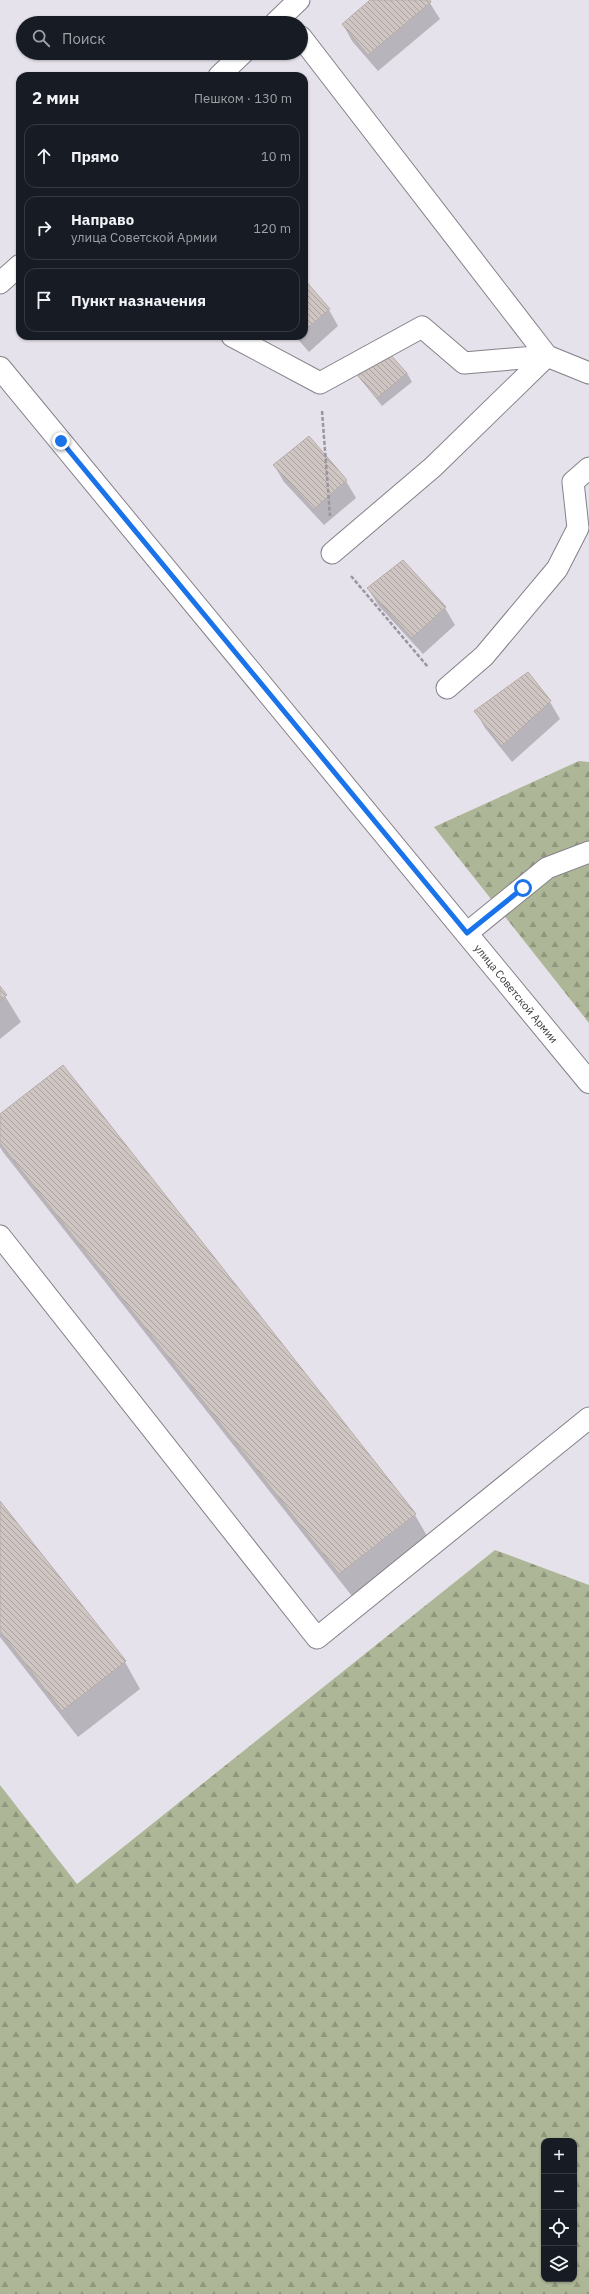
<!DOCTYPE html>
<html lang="ru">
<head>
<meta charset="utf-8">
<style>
  :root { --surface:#171b24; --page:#20242c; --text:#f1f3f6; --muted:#9ea1a6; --line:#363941 }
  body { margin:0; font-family:"IBM Plex Sans",sans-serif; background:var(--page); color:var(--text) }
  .controls { position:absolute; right:12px; bottom:12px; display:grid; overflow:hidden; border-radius:8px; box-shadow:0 1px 3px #0004 }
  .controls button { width:36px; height:36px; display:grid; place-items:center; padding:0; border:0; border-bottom:1px solid var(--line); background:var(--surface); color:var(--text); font:20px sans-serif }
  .stop { position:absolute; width:12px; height:12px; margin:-9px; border:3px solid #1a73e8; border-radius:50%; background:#fff }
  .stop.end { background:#1a73e8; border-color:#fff; box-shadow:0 1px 4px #0008 }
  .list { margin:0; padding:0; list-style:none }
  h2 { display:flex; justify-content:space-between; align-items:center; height:52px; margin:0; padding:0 16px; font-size:17px }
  h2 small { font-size:13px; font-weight:400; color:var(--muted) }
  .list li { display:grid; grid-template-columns:26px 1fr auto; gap:12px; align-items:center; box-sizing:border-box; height:64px; margin:0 8px 8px; padding:0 8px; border:1px solid var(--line); border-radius:12px }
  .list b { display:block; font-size:15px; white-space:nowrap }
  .list p { margin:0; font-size:13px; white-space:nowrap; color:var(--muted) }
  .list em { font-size:13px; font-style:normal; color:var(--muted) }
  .icon { flex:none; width:22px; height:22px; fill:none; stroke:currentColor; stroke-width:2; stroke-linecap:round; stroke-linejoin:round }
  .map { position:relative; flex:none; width:589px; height:2294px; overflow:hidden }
  .search { position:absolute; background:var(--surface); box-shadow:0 1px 3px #0004; left:16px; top:16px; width:292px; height:44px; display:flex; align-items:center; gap:10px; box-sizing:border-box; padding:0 14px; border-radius:22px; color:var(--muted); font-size:15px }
  .panel { position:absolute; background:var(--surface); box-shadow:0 1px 3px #0004; left:16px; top:72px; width:292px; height:268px; border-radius:12px }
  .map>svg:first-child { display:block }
</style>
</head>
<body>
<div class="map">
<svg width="589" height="2294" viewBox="0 0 589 2294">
  <defs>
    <pattern id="forest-firs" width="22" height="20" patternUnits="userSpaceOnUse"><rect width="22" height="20" fill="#adb797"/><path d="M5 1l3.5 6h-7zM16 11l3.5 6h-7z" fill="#8e967c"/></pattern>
    <pattern id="building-back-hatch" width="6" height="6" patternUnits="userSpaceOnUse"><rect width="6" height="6" fill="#cfc5c2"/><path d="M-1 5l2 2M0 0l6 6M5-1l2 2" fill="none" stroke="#a9a19f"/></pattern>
  </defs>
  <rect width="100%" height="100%" fill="#e6e2eb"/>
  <path fill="url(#forest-firs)" fill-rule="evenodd" d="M579,761L589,762V1023L434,827Z
    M495,1550L589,1585V2294H0V1785L77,1884ZM544,2141H574V2279H544Z"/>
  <path fill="#0003" d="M371,0H428L440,19L378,71L352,41L343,24Z
    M304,281L329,310L338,326L309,352L295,336H304Z
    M407,373L412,382L382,406L359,377Z
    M309,437L346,481L356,498L324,525L284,482L274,465Z
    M402,561L445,608L455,625L423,654L378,605L368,588Z
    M528,674L550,702L560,719L512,762L485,728L476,712Z
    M0,988L21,1022L0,1039Z
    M0,1115L415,1515L430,1541L355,1600L3,1152L0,1147Z
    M0,1502L125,1662L140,1689L78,1737L0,1637Z"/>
  <path fill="url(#building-back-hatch)" stroke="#b8adaa" d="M370,0H430L431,2L368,55L342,24Z
    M304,279L330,309L304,331Z
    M388,352L407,373L377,398L358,376Z
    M309,436L347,480L314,509L273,465Z
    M403,560L446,607L412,638L367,588Z
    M528,672L551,701L502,746L474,711Z
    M0,986L7,995L0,1000Z
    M63,1065L416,1514L339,1574L0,1143V1114Z
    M0,1501L126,1661L62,1711L0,1631Z"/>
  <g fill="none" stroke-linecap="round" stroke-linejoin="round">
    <g stroke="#858189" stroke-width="23">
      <path id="lane" d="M275,23L299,0
        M301,37L547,356L589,373
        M219,76L243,53
        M0,283L20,265
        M232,336L320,383L422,327L464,363L547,356
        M332,553L433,467L547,356
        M447,688L484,656L557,569L578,528L573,482L589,468
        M467,933L547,868L589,852
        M0,1236L317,1638L589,1418"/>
    </g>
    <g stroke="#858189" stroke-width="24">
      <g id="primary">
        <path id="s1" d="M0,368L589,1082"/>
      </g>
    </g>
    <path stroke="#99969d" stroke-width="2.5" stroke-dasharray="4 2" stroke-linecap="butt" d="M322,411L330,516
      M351,576L428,667"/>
    <use href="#lane" stroke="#fff" stroke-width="21"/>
    <use href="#primary" stroke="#fff" stroke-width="22"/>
  </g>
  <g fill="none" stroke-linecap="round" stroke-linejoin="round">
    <path stroke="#1a73e8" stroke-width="5" d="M61,441L467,933L523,888"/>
  </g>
  <g text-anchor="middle" stroke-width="3" stroke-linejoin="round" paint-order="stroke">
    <g font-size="11" fill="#39373b" stroke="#f3eff8">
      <text dy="4" stroke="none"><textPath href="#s1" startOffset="811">улица Советской Армии</textPath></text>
    </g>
  </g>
</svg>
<div class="controls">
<button>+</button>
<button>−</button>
<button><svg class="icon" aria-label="locate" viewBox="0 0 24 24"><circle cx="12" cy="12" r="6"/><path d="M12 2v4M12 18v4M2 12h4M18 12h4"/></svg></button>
<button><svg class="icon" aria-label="layers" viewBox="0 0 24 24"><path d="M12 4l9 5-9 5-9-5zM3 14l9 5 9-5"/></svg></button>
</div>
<div class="stop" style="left:523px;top:888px"></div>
<div class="stop end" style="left:61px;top:441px"></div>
<div class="search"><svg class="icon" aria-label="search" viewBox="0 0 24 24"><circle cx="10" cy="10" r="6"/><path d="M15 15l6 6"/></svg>Поиск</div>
<section class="panel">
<h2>2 мин<small>Пешком · 130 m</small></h2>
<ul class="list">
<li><svg class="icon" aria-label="ahead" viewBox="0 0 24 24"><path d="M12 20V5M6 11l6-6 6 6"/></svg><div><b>Прямо</b></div><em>10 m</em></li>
<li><svg class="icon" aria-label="right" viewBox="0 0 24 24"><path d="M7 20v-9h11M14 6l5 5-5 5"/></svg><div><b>Направо</b><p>улица Советской Армии</p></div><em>120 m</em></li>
<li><svg class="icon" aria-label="arrive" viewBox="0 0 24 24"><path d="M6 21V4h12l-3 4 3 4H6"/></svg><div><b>Пункт назначения</b></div></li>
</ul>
</section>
</div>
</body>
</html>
